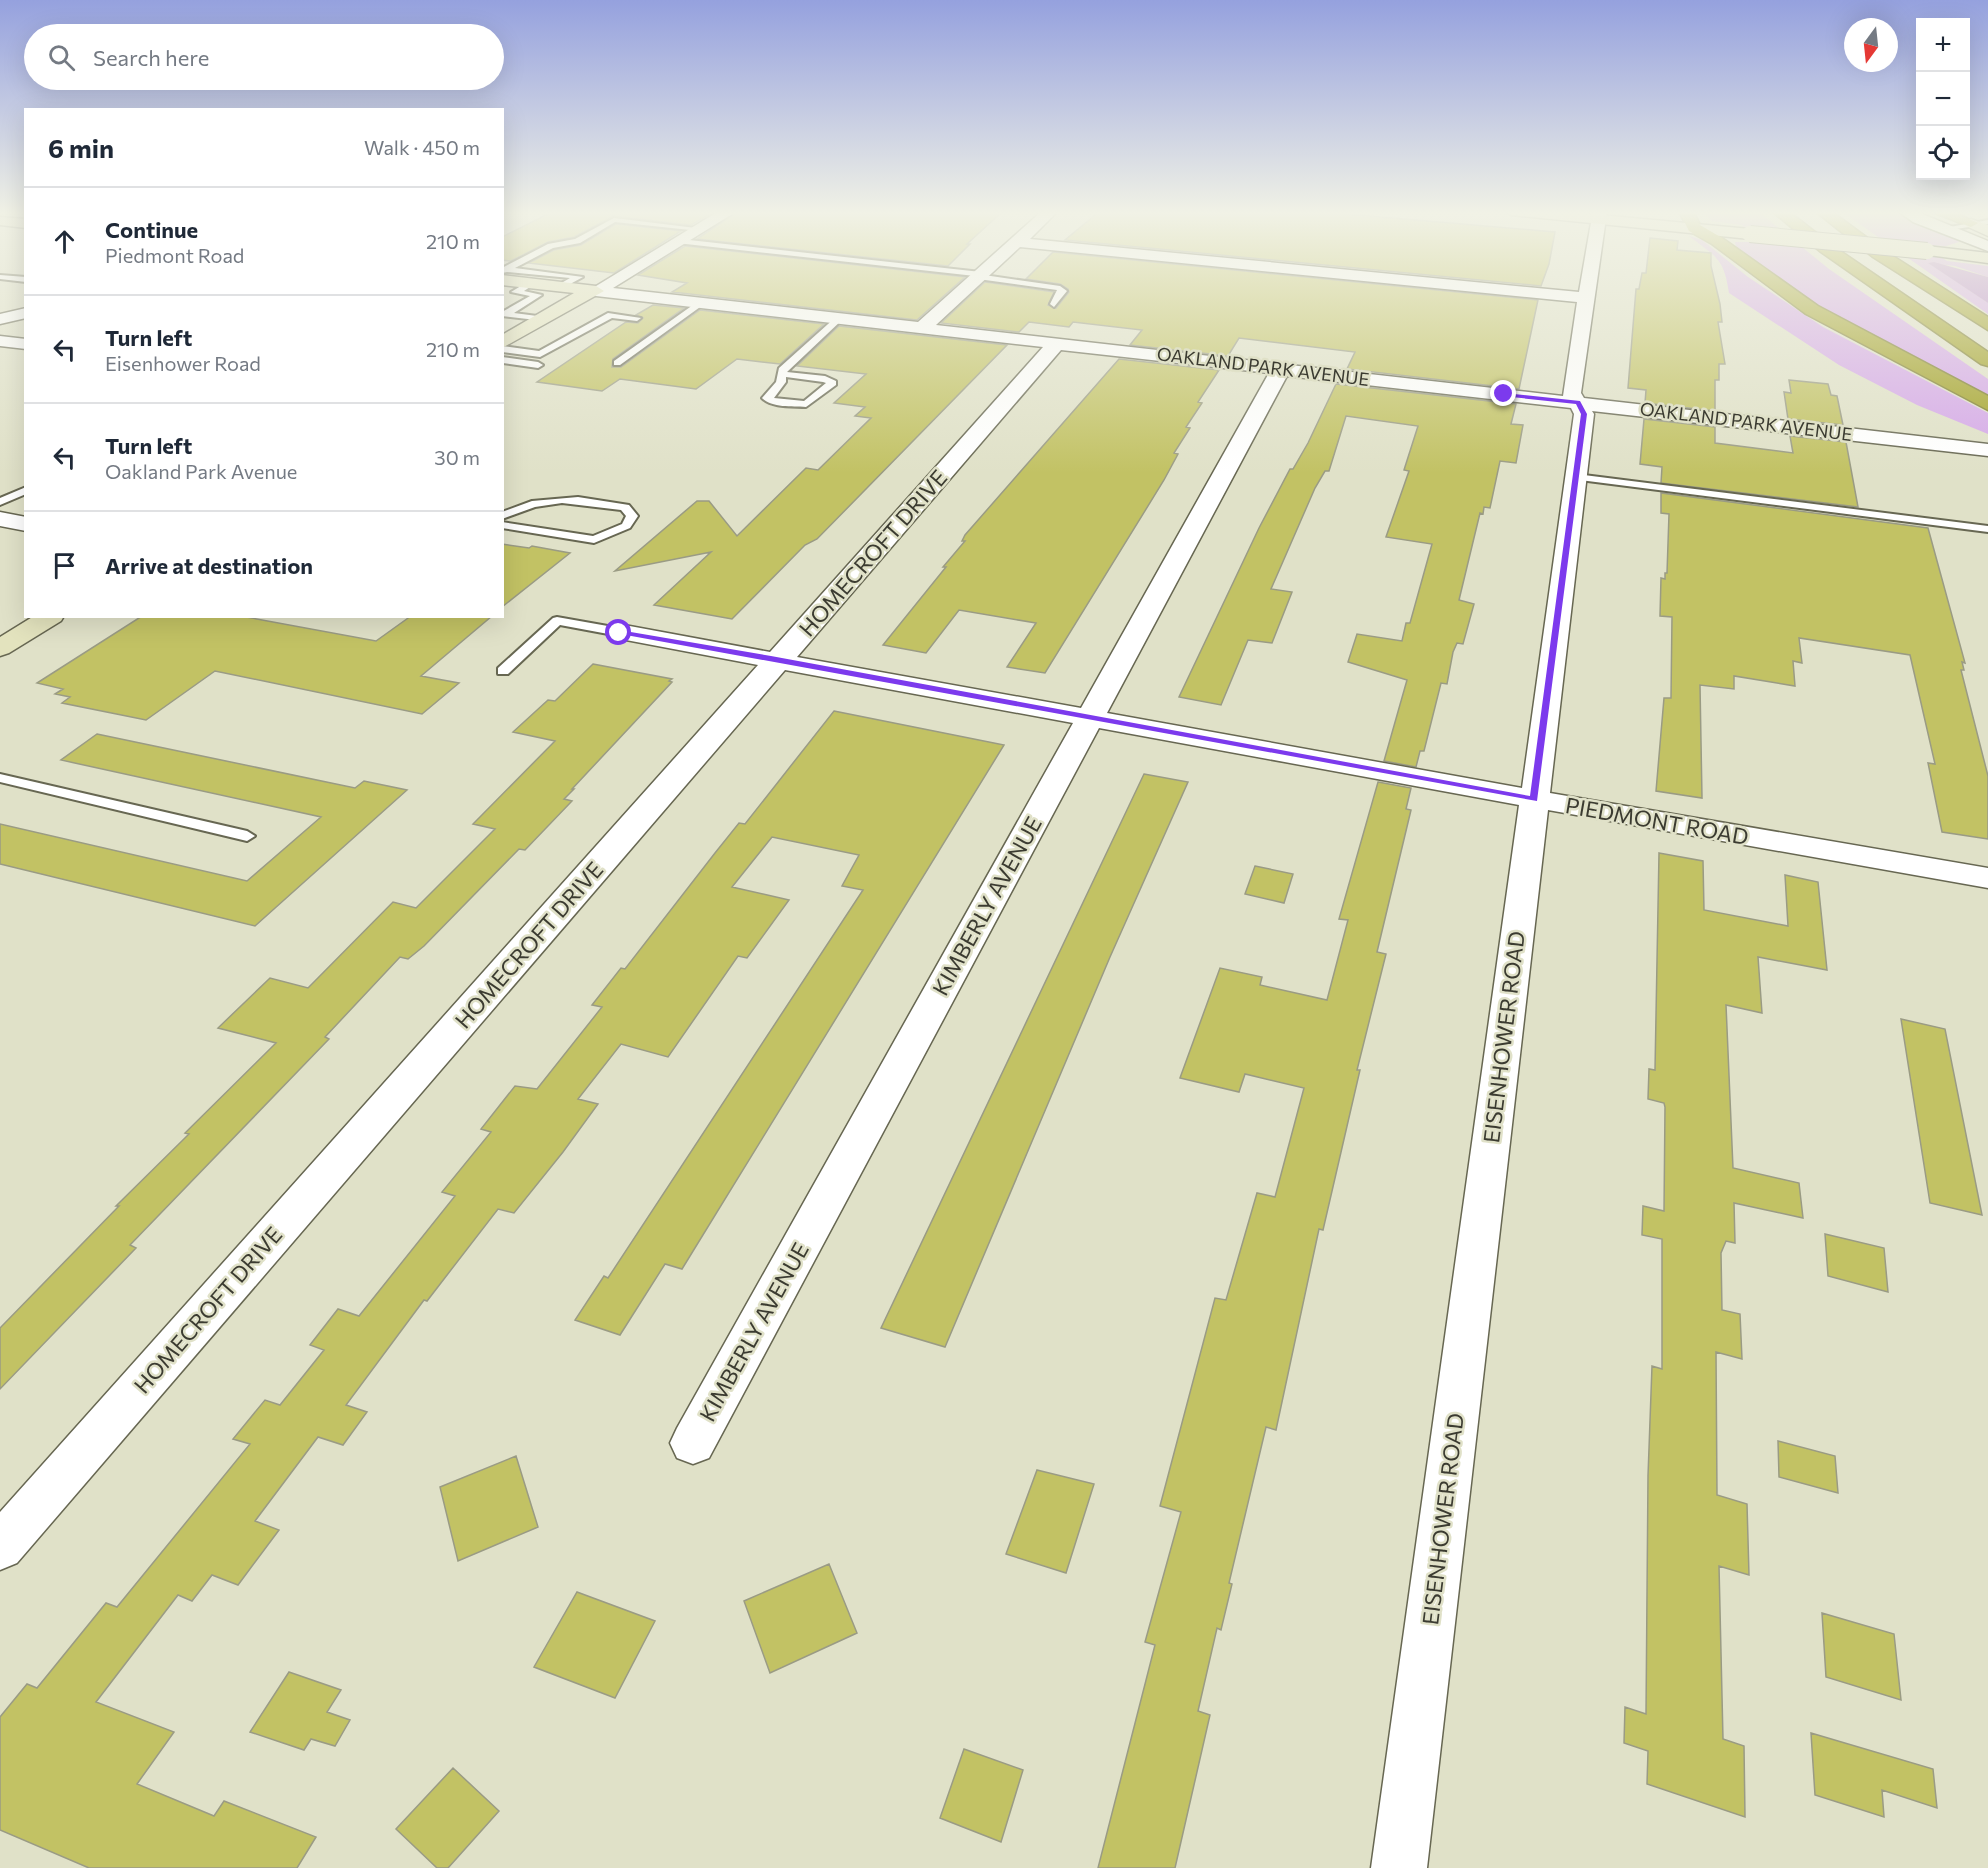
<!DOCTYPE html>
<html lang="en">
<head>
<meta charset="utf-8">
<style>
  :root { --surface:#fff; --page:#f6f6f7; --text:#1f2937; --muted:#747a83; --line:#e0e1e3 }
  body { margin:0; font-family:Commissioner,sans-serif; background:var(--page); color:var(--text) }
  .controls { position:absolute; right:18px; top:18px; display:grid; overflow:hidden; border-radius:0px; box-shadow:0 6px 24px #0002 }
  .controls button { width:54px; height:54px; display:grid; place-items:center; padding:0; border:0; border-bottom:2px solid var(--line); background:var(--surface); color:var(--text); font:30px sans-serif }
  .compass { position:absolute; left:1844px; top:18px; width:54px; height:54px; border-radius:50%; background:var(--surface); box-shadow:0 6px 24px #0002; rotate:195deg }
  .stop { position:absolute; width:18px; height:18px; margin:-14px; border:4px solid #7c3aed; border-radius:50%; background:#fff }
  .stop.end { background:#7c3aed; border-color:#fff; box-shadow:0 2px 6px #0008 }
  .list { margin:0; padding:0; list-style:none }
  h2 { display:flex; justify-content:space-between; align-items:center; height:78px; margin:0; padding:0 24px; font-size:26px }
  h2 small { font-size:20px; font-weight:400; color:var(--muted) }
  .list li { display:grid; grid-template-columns:39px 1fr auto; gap:18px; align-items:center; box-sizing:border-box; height:108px; padding:0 24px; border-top:2px solid var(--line) }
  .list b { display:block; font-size:22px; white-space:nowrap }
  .list p { margin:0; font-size:20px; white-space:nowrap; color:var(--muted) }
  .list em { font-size:20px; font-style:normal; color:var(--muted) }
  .icon { flex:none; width:33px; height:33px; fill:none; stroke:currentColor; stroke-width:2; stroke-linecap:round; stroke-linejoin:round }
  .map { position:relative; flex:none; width:1988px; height:1868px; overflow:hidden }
  .search { position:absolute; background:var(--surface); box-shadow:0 6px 24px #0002; left:24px; top:24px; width:480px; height:66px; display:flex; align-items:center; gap:15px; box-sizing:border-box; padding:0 21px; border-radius:33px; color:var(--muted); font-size:22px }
  .panel { position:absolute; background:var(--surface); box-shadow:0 6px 24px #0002; left:24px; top:108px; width:480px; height:510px; border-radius:0px }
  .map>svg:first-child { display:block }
</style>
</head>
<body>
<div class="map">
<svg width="1988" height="1868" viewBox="0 0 1988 1868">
  <rect width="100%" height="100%" fill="#e0e1c8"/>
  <path fill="#d5a8e9" d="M1701,211H1758L1829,269L1988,379V398L1813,305L1736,247L1735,242H1756L1742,225L1712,221Z
    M1841,211H1896L1957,238L1959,242L1946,246L1924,245L1947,261L1988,266V277L1955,266L1929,263L1988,303V314Z
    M1689,236L1702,240L1748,277L1823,327L1988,413V434L1917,405L1839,365L1729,293C1724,258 1716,257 1689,236Z"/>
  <path fill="#b885ce" d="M1934,262L1988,277V303L1928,263Z"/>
  <path fill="#c2c264" stroke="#9a9b84" stroke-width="1.5" d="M554,211H715L691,225L613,216L574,237L548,242L511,261L502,260V237Z
    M739,211H1003L967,244H970L948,266L697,239Z
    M1100,211H1347L1346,214L1555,232L1549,264L1541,286L1065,240Z
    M616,224L681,231L614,273L529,263L554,250L581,245Z
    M1650,238L1678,241L1677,250L1711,253V266L1720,304L1722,322H1718L1725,364H1719V380H1715V411L1645,403L1646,390L1628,388L1636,289H1639L1642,273H1646Z
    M685,246L965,277L917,320L672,292L687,283L638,275Z
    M1053,252L1538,300L1519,389L1347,369L1355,352L1239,338L1228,356L1130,345L1142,330L1073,322L1069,327L1029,322L1019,332L941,323L985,282L1054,292L1048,305L1056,308L1069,292L1068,289L1060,284L1026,279Z
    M653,305L684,308L613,359L612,367H621L700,310L824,324L780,364L737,359L696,389L620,379L602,391L537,382L626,322L638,323L643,318L636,315Z
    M839,326L1007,345L817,539L805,545L732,619L654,605L711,552L615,571L697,501H709L737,536L806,468L818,470L871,418L855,416L865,407L834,403L866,374L797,366Z
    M1119,359L1219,370L1198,402L1202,403L1186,427L1190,428L1174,453L1178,454L1164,480L1045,673L1007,667L1036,623L959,610L926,653L883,645L946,567H943L965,541H962L965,535Z
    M1789,380L1828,384L1831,395L1837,396L1843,425L1788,419L1784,392L1791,393Z
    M1336,384L1516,404L1511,424L1523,425L1516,463L1500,461L1490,508L1484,507L1483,514L1480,513L1459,600L1474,604L1463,644L1457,643L1453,652L1447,684L1441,683L1424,751H1420L1416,767L1384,761L1407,680L1348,662L1357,634L1402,641L1406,623H1410L1432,544L1386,537L1409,471L1404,470L1418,426L1346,416L1329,471H1325L1315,488L1271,589L1292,592L1272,643L1248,640L1221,705L1179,697L1259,528L1290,469H1293L1308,443Z
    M1644,419L1715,427V443L1793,453L1790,436L1846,442L1858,507L1661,483L1662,467L1640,464Z
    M1661,493L1928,528L1965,663L1962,662L1964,670H1961L1988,776V839L1942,832L1928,763L1935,764L1910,655L1799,638L1802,663L1793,661L1795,686L1734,676V689L1700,685L1702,798L1656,791L1664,698H1671L1672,617L1660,616L1661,578L1665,579V573H1667L1669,514L1661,513Z
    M502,544L529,548L532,546L570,553L502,607Z
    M142,616H241L376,641L411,616H492L421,676L459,683L422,714L215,671L146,720L62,703L70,697L55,694L63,689L37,683Z
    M593,664L672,679L669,681L672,682L572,789H574L564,799L572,801L525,850L519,849L424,946L408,959L400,957L325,1037L329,1039L130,1245L136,1248L0,1389V1328L119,1206H116L189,1134L185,1133L276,1043L218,1028L270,978L308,988L393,902L416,908L495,829L473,824L555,741L513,732L548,700L555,701Z
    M834,711L1004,745L682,1269L665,1264L620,1335L575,1320L604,1276L608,1278L863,890L842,886L859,855L772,837L732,887L789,900L747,958L738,956L668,1057L621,1044L578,1099L598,1104L563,1152L514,1213L498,1209L427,1301L424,1300L346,1405L367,1412L343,1445L318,1437L255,1521L279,1530L238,1585L212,1575L192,1601L178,1595L96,1702L174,1732L137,1784L214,1816L224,1801L316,1837L297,1868H89L0,1830V1717L27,1684L37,1688L106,1603L117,1607L250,1444L233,1439L265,1400L280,1405L324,1350L310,1345L338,1309L359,1316L455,1196L442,1192L491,1132L481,1129L515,1086L537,1089L602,1007L592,1005L621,968L625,969L715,853L739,823L745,824Z
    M97,734L355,788L364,781L407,790L255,926L0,864V824L247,881L321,817L61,760Z
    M1144,774L1188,782L1110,957L945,1347L881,1328Z
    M1378,782L1411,788L1406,809L1411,810L1377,952L1386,954L1357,1070H1360L1323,1230L1319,1229L1276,1430L1266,1427L1229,1583L1232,1584L1221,1630L1217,1628L1198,1711L1210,1715L1175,1868H1098L1155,1645L1145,1642L1181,1512L1160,1506L1215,1298L1226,1300L1257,1193L1275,1197L1304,1088L1245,1074L1239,1092L1180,1078L1220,968L1262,977L1260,985L1327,1000L1348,920L1339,919Z
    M1659,853L1703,861L1704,910L1788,926L1785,875L1818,882L1827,970L1758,957L1762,1013L1726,1005L1733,1168L1799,1183L1803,1218L1734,1203L1735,1243L1726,1241L1721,1253L1722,1310L1740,1314L1742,1359L1716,1352L1717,1495L1747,1504L1749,1575L1719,1566L1723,1739L1744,1746L1745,1817L1647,1784L1648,1751L1624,1743L1625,1707L1646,1714L1648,1476L1652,1366L1662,1369V1239L1642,1235L1643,1206L1664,1211L1665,1107L1664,1103L1648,1099L1649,1069L1655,1070Z
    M1255,866L1293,874L1284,903L1245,894Z
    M1901,1019L1945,1029L1982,1215L1930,1203Z
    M1825,1234L1884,1248L1888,1292L1828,1276Z
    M1778,1441L1835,1456L1838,1493L1779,1477Z
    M516,1456L538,1527L458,1561L440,1487Z
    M1037,1470L1094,1484L1066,1573L1006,1554Z
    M829,1564L857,1633L770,1673L744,1601Z
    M577,1592L655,1621L615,1698L534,1667Z
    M1822,1613L1894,1634L1901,1700L1826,1677Z
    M289,1672L341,1690L327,1712L350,1720L335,1746L311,1739L304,1750L250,1732Z
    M1811,1733L1933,1769L1937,1808L1882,1790L1884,1817L1815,1795Z
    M964,1749L1023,1770L1001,1842L940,1818Z
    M453,1768L499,1811L448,1868H437L396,1829Z"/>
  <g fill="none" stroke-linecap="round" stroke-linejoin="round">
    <g stroke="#676752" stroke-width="4">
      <path id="lane" d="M614,218L704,229L700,231L615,222L580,243L553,248L515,268L583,277L561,289L558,285L570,278L507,272L502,273V268L548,244L575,239Z
        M1988,220V224L1943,231L1939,229Z
        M680,239L981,272L984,275L1060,286L1067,291L1054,307L1050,304L1057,290L978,279L975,276L677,243Z
        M0,275L26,277V282L0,279Z
        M529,281L536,283L524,291L542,295L514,313L545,317V321L502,316V312L530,296L511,292Z
        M700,300L707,302L620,365H614V361Z
        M608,313L641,318L637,321L612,318L540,357L502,352V346L539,351Z
        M837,316L844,318L787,372L825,376L836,381V385L806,407C792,406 772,408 762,398L776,382L779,368ZM786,377L823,382L826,383L804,401L774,398L786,382Z
        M502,357L538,362L543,365L538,368L503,363Z
        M1576,474L1988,526V532L1572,479L1571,477Z
        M26,487V494L0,505V498Z
        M578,497L629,505L638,516L630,528L594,543L502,528V522L593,536L622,524L626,516L621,510L562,503L535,507L502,519V512L532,501Z
        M557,617L619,628L625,632L619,636L560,625L508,674H498V668L553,618Z
        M0,774L247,831L255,836L247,841L0,782Z"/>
    </g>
    <g stroke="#676752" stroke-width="3">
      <path id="street" d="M719,211H737L613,288L918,322L1042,211H1058L1030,239L1579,292L1593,211H1607L1581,393L1584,398L1988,444V456L1592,411L1594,414L1550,793L1988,868V888L1548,810L1427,1868H1371L1519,805L1099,728L709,1458L693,1464L677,1458L670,1443L677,1428L1073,723L785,670L17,1563L0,1570V1512L758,665L610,637L606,632L610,627L619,624L770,652L1043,347L596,296L588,291ZM1020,247L1577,302L1563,396L936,325ZM1061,350L1269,373L1081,708L797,657ZM1287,376L1571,408L1574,414L1522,788L1107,713Z
        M1898,211H1915L1988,241V251L1913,222Z
        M26,308V318L0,324V314Z
        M0,336L26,339V349L0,346Z
        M0,512L26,517V531L0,526Z"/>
    </g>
    <g stroke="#676752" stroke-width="3">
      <path id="secondary" d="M1504,211H1558L1750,229L1758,234L1750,239L1511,215Z
        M0,217L26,219V228L0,225Z
        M1971,219L1988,225V236L1966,226L1964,223Z
        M1927,246L1988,253V263L1921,254L1919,251L1921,248Z
        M502,275L596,286L604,291L502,348V335L574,293L502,285Z
        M34,616H64L61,621L9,653L0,656V637Z"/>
    </g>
    <g stroke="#7e7d2a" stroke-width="3">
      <path id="highway" d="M1679,211H1693L1700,225L1722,238L1818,306L1988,396V410L1806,314L1712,244L1689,231Z
        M1772,211H1788L1833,246L1988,352V366L1981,364L1821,252Z
        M1815,211H1831L1885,251L1988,317V330L1873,257Z
        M1930,211H1951L1978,223L1971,227Z"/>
    </g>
    <use href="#lane" fill="#fff" fill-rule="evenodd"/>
    <use href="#street" fill="#fff" fill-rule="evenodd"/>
    <use href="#secondary" fill="#e3e3be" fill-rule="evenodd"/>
    <use href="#highway" fill="#a2a126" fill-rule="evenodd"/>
    <g stroke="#676752" stroke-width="18" stroke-linecap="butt">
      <path id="secondary-bridge" d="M1750,234L1927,251"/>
    </g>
    <use href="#secondary-bridge" stroke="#e3e3be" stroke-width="16"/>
  </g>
  <linearGradient id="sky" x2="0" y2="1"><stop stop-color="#95a1de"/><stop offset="0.45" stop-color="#f1f2e6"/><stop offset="1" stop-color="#f1f2e6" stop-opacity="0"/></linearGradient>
  <rect width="1988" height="473" fill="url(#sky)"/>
  <path fill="#7c3aed" d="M1504,393L1580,401L1587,414L1537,801L615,633L619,630L771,656L1530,796L1581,414L1576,404L1502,396Z"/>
  <g text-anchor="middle" stroke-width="5" stroke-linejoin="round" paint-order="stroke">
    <g font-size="18" fill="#3b3b31" stroke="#e0e1c8">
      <text transform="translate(1263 367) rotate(7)" y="6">OAKLAND PARK AVENUE</text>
      <text transform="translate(1746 422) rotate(7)" y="6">OAKLAND PARK AVENUE</text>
    </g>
    <g font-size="22" fill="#3b3b31" stroke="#e0e1c8">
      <text transform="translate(873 553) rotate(-49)" y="8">HOMECROFT DRIVE</text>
      <text transform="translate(1657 821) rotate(10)" y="8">PIEDMONT ROAD</text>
      <text transform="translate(987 906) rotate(-61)" y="8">KIMBERLY AVENUE</text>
      <text transform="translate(529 945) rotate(-49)" y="8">HOMECROFT DRIVE</text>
      <text transform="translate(1504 1037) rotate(-83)" y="8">EISENHOWER ROAD</text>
      <text transform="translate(208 1310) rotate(-49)" y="8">HOMECROFT DRIVE</text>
      <text transform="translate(754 1332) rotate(-61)" y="8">KIMBERLY AVENUE</text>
      <text transform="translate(1443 1519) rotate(-83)" y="8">EISENHOWER ROAD</text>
    </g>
  </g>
</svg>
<div class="controls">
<button>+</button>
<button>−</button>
<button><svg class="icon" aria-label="locate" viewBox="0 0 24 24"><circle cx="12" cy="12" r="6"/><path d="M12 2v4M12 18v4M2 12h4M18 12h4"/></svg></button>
</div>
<svg class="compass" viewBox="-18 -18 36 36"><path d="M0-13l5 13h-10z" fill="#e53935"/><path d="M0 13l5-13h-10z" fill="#747a83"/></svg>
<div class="stop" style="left:619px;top:633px"></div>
<div class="stop end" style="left:1504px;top:394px"></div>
<div class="search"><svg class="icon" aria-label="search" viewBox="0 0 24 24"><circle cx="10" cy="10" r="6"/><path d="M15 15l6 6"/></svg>Search here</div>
<section class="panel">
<h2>6 min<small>Walk · 450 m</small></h2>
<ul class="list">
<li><svg class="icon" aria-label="ahead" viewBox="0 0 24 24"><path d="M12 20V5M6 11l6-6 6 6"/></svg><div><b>Continue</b><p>Piedmont Road</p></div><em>210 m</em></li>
<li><svg class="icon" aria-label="left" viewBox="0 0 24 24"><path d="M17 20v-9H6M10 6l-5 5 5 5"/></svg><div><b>Turn left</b><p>Eisenhower Road</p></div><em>210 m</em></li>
<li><svg class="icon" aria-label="left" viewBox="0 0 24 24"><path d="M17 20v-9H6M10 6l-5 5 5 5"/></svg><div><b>Turn left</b><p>Oakland Park Avenue</p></div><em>30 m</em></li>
<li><svg class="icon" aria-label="arrive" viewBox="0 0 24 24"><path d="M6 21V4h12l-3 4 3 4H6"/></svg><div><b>Arrive at destination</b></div></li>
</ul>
</section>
</div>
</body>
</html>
